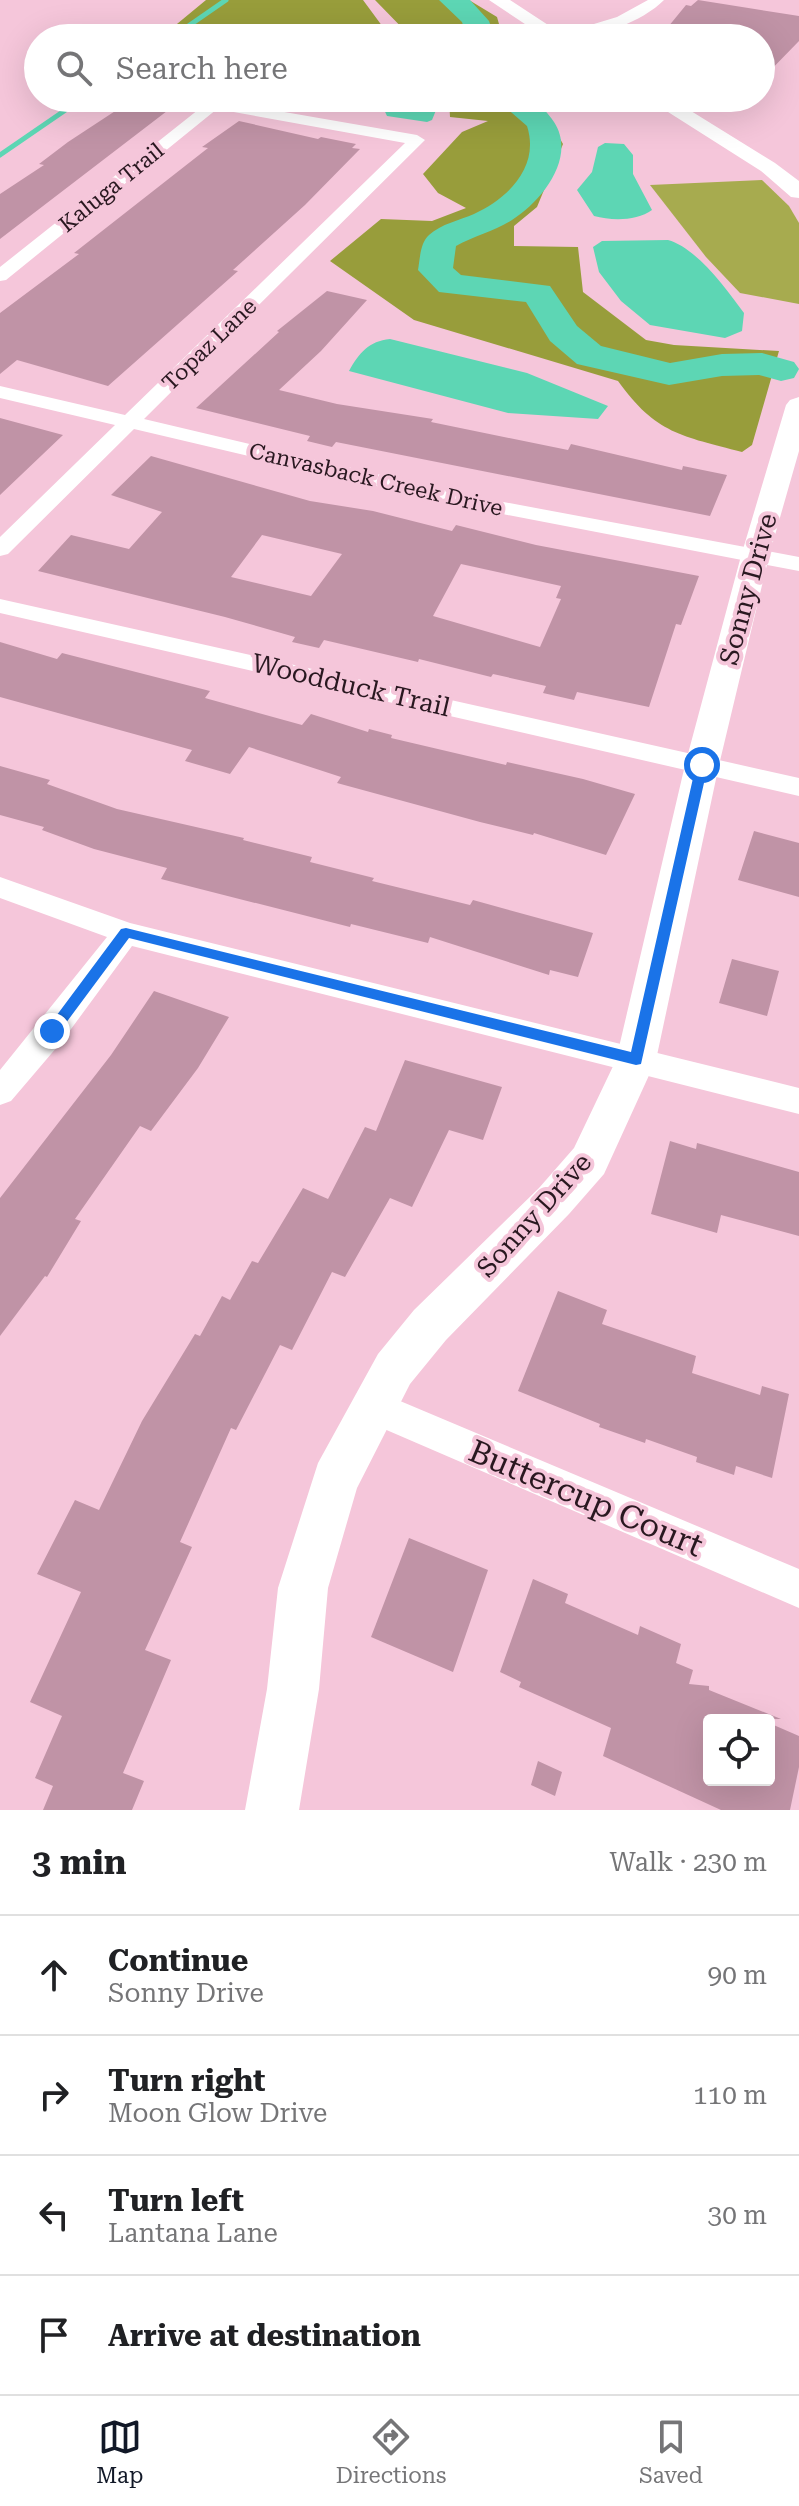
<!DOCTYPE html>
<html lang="en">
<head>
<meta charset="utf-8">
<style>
  :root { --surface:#fff; --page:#f6f6f6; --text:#202124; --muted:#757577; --line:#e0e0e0; --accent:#111827 }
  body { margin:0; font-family:"Roboto Serif",serif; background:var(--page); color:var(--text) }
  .controls { position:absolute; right:24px; bottom:24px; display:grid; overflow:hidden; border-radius:8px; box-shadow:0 8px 32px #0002 }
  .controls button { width:72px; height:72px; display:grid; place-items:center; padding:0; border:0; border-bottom:2px solid var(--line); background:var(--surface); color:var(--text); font:40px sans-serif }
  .stop { position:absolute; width:24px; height:24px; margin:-18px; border:6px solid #1a73e8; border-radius:50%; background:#fff }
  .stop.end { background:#1a73e8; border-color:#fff; box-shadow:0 2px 8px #0008 }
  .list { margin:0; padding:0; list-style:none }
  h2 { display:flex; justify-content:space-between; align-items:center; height:104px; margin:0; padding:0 32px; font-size:34px }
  h2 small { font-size:26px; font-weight:400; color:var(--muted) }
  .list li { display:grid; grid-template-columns:52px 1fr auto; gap:24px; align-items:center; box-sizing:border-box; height:120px; padding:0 32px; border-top:2px solid var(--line) }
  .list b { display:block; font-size:30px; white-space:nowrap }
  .list p { margin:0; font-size:26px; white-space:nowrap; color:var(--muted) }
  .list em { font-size:26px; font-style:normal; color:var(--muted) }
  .icon { flex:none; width:44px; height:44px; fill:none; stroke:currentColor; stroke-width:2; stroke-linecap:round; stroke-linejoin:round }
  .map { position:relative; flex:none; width:799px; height:1810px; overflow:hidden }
  .search { position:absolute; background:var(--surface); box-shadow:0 8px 32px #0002; left:24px; right:24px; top:24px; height:88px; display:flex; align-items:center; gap:20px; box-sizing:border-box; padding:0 28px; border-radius:44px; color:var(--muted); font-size:30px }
  .sheet { height:584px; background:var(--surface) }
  nav { display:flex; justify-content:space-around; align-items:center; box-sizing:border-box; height:112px; border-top:2px solid var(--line); background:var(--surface); font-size:22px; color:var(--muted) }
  nav a { display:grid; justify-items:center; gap:4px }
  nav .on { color:var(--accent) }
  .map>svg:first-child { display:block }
</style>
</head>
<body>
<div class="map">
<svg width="799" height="1810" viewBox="0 0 799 1810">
  <rect width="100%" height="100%" fill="#f5c6da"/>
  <path fill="#a7ab4f" d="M762,180L789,206L799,223V304L740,293L706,257L650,185Z"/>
  <path fill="#989d3b" d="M206,0H363L391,38H160Z
    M375,0H469L497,17L503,38H412Z
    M449,98H525L555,130L563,144L537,207L514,226V246L578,247L583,292L646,340L674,345L779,351L752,445L742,452C682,436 656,434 618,381L414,320L330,261L381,219L432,221L466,208L438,193L423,174L462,132L488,121L450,117Z"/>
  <path fill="#5dd6b4" d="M383,98H441L432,120L427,122L387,116L380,101Z
    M605,143L624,144L633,155V174L652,210C637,221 612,221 594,216L577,190L592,172L598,147Z
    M668,240C697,248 727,290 744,313L742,331L725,338L650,325L621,301L599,272L593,247L602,241Z
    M390,339L527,373L608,406L598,419L508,413L349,371C359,353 369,341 390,339Z"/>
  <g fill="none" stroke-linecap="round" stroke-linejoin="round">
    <path stroke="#5dd6b4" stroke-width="5" d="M171,38L226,0
      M0,155L83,98"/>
    <path fill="#5dd6b4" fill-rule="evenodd" d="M439,0H470L489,21L495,38H467L462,22Z
      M495,98C521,98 539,98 554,122C577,157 542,201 512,220C495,231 474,236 456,246L453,268L461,275L550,286L577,326L601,346L670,363L722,354L762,353L794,362L799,369L794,378L781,381L759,375L722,376L669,385L577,364L550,341L526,302L439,292L418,270C420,259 420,243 429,235C441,224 460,220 474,214C509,198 540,166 527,126Z"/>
  </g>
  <path fill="#c093a6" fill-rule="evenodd" d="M698,0L799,16V41L761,80V38H659L686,5L691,6Z
    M135,98H184L0,239V194L44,165L39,164L68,142Z
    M239,121L318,139L321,137L356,144L352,148L360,149L305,205L233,270L238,271L108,386L17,360L0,374V313L79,254L74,253L208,148L202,147Z
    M327,291L367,300L321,351L279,390L337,404L433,419L431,422L568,450L571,444L682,470L683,466L727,475L710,516L336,442L332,447L307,441L310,436L196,408L279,332L277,331Z
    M0,418L63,435L0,495Z
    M151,456L310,501L373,511L452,531L456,525L536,545L699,576L681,625L676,624L649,707L577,692L574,700L543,693L546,686L493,674L491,677L419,659L418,662L324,640L319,648L292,642L295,637L225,617L38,571L71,535L129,549L162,512L111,495ZM262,535L342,554L311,596L231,577ZM461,564L561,586L556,598L561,599L540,647L433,616Z
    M0,642L57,659L62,653L210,691L205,698L302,725L311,714L368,732L369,729L392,735L391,738L506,765L507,762L583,779L635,794L606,855L534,833L533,835L480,822L337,783L341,777L249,747L230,774L185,761L192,750L0,697Z
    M0,766L50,780L47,784L117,809L244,838L243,840L312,857L310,862L374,878L372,881L470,905L473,900L593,933L578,977L550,970L549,975L430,937L428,943L351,924L350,927L161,879L167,868L94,849L42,830L44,827L0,815Z
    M754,831L799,843V897L738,880Z
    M732,959L779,971L767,1016L719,1003Z
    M154,991L229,1017L198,1068L151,1131L140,1126L75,1219L81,1221L47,1277L45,1276L0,1336V1198L111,1055Z
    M405,1060L502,1087L483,1140L449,1130L412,1207L390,1198L345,1277L332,1272L292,1350L280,1345L236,1430L231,1428L180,1542L192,1547L145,1650L171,1660L123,1773L144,1781L132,1810H43L53,1786L35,1778L62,1716L30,1702L81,1592L37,1574L75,1500L99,1510L142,1421L195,1334L200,1336L222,1296L230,1300L252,1261L258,1263L303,1188L328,1199L365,1127L376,1131Z
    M670,1141L696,1149L697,1143L799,1172V1236L721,1215L717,1233L651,1214Z
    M558,1291L607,1310L602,1324L696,1356L692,1373L760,1395L762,1386L789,1394L772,1478L736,1466L734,1475L696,1462L697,1457L646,1439L645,1443L599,1427L600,1424L518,1391Z
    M409,1538L488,1570L453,1672L371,1637Z
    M533,1579L568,1594L565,1603L638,1635L640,1626L681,1644L676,1663L693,1670L689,1684L709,1686V1690L781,1719L709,1720V1780H769V1723L799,1736V1767L790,1810H721L603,1756L611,1728L519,1687L521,1682L500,1672Z
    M538,1761L562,1772L555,1796L531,1785Z"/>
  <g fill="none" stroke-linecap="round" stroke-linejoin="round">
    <path fill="#fff" fill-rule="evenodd" d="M648,0H664C639,25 585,43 551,37L617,17Z
      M213,98H230L227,102L417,135L425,140L144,419L466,495L799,557V571L466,507L134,429L8,554L0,556V537L115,425L0,398V386L125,415L405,143L217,109L6,280L0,281V267Z
      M0,599L799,778V796L0,613Z
      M0,877L130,923L799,1088V1114L132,946L63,1040L11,1101L0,1105V1070L107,937L0,898Z
      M374,1390L799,1569V1608L361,1419L356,1407L361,1395Z"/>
    <path fill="#fff" fill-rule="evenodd" d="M489,0H510L568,38H546Z
      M646,98H670L775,163L799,181V198L791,197L761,171Z
      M799,397V451L769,556L719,765L656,1060L604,1174L569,1214L446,1340L410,1384L357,1488L328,1588L319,1689L299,1810H245L267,1689L278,1588L318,1463L378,1354L414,1310L539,1188L574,1148L616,1060L685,765L741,556L786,405L790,400Z"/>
  </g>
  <path fill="#1a73e8" d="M702,761L708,765L641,1064L636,1065L129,938L57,1035H47L45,1031L121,929L126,928L631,1052L696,765Z"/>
  <g text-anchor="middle" stroke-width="8" stroke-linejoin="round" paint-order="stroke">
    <g font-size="22" fill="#291820" stroke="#f5c6da">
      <text transform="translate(111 187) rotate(-39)" y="8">Kaluga Trail</text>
      <text transform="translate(209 344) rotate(-44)" y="8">Topaz Lane</text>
      <text transform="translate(376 479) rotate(13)" y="8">Canvasback Creek Drive</text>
    </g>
    <g font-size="26" fill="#291820" stroke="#f5c6da">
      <text transform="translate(748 589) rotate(-75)" y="9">Sonny Drive</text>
      <text transform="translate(351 685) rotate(13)" y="9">Woodduck Trail</text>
      <text transform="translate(534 1215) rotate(-48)" y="9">Sonny Drive</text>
    </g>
    <g font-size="32" fill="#291820" stroke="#f5c6da">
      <text transform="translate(586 1498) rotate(23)" y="11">Buttercup Court</text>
    </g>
  </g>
</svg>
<div class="controls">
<button><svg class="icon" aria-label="locate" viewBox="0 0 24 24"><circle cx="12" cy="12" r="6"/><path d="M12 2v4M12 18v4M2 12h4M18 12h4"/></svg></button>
</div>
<div class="stop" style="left:702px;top:765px"></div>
<div class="stop end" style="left:52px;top:1031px"></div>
<div class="search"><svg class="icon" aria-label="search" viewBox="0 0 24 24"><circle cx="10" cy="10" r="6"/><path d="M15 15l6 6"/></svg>Search here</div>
</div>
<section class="sheet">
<h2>3 min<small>Walk · 230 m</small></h2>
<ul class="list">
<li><svg class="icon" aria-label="ahead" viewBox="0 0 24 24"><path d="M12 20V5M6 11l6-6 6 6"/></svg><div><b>Continue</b><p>Sonny Drive</p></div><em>90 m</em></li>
<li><svg class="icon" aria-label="right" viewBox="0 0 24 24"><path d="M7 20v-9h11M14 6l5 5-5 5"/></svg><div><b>Turn right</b><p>Moon Glow Drive</p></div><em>110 m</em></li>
<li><svg class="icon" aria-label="left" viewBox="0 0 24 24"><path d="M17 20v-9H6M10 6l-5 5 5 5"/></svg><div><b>Turn left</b><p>Lantana Lane</p></div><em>30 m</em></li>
<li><svg class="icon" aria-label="arrive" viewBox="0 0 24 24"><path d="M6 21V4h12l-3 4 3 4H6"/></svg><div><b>Arrive at destination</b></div></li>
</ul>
</section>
<nav>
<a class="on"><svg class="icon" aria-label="map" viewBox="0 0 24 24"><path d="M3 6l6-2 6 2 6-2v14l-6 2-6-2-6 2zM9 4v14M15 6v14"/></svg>Map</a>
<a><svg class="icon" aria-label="directions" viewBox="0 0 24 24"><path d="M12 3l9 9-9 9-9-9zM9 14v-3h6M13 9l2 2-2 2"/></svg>Directions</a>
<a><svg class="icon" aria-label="saved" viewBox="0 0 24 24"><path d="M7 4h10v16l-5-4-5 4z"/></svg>Saved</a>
</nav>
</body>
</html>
